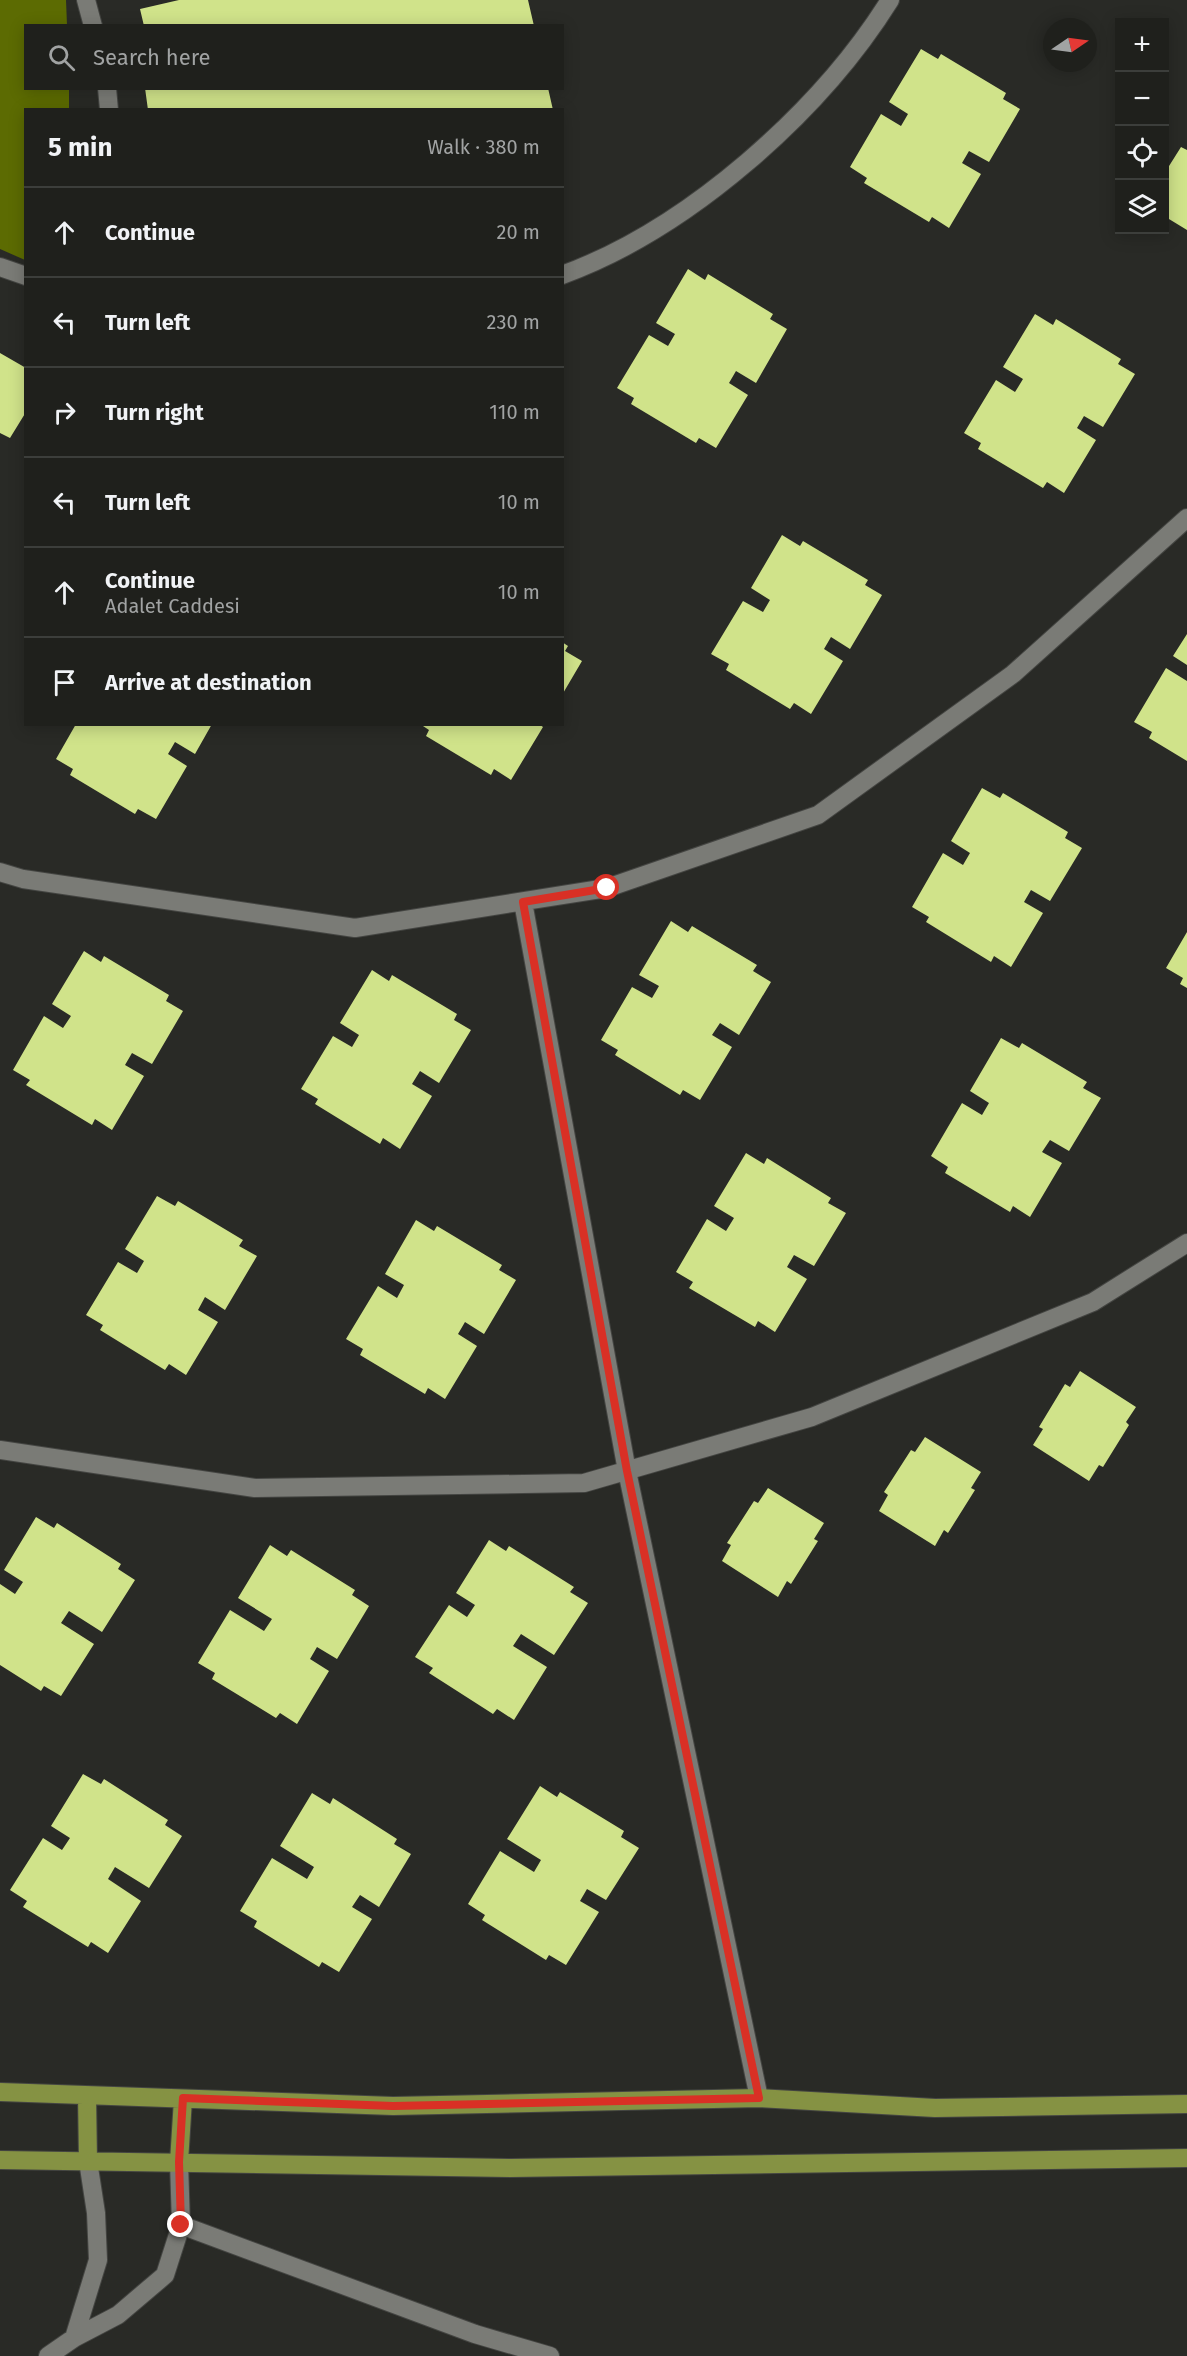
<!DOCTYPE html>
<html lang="en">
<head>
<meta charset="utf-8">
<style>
  :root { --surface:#1f201c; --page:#272825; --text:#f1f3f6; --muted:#a1a3a3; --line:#3c3e3b }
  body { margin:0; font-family:"Fira Sans",sans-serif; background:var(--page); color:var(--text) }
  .controls { position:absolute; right:18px; top:18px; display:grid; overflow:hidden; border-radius:0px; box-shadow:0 3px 15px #0003 }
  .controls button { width:54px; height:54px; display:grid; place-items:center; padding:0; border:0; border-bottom:2px solid var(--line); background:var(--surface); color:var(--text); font:30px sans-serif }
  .compass { position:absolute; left:1043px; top:18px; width:54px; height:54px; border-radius:50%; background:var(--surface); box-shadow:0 3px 15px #0003; rotate:77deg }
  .stop { position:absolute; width:18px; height:18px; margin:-14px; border:4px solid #d93025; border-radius:50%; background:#fff }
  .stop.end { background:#d93025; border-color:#fff; box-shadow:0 2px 6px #0008 }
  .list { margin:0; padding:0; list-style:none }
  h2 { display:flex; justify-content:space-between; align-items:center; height:78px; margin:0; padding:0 24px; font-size:26px }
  h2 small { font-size:20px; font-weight:400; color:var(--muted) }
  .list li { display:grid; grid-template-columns:39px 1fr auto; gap:18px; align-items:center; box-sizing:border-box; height:90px; padding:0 24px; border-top:2px solid var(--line) }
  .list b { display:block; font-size:22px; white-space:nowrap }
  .list p { margin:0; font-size:20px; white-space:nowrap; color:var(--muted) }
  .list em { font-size:20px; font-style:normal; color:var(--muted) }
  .icon { flex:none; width:33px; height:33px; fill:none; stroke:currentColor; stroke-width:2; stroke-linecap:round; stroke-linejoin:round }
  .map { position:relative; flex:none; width:1187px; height:2356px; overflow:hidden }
  .search { position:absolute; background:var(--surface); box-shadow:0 3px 15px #0003; left:24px; top:24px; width:540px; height:66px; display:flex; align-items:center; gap:15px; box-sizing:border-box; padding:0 21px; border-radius:0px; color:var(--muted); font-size:22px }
  .panel { position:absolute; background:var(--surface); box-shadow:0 3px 15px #0003; left:24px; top:108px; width:540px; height:618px; border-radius:0px }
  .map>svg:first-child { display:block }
</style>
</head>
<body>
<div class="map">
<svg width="1187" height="2356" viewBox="0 0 1187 2356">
  <rect width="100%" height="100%" fill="#292a26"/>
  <path fill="#5c6b02" d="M0,0H66L67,25L26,26V88L69,89V109L26,110L25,260L0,249Z"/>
  <path fill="#d0e38a" d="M179,0H528L534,26H144L140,9Z
    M921,49L938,59L941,54L1006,93L1003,99L1020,109L989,162L969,151L962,163L981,174L949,228L932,217L929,222L864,183L867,178L850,167L881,114L901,126L908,114L889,102Z
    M145,88H548L553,110H148Z
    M1181,147L1187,150V230L1164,216L1166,210L1164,174Z
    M688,269L705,280L708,274L773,314L770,319L787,329L756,383L736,371L729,383L748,395L716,448L699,438L696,443L631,404L634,398L617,388L649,335L668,346L675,334L656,323Z
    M1035,314L1053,325L1056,319L1121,359L1118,364L1135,374L1103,427L1084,416L1077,428L1096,440L1064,493L1047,482L1043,488L978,449L981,443L964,433L996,380L1015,392L1023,379L1003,367Z
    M0,353L26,368V412L10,438L0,433Z
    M782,535L800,546L803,541L868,580L865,585L882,595L850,649L831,637L824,649L843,661L811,714L794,703L790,709L726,670L729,664L711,654L743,601L763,612L770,600L751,588Z
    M1187,634V665L1173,656Z
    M562,642L568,646L565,651L582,661L562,695Z
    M1166,668L1187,681V761L1149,738L1152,732L1134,722Z
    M76,724H212L195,754L175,742L168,754L187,766L156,819L138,809L135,814L70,775L73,769L56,759Z
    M420,724H539L543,727L511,780L494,769L491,775L426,736L429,730Z
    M982,788L1000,798L1003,793L1068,832L1065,838L1082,848L1050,901L1031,890L1024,902L1043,913L1011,967L994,956L991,962L926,922L929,917L912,907L943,853L963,865L970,853L951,841Z
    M671,921L688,932L692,926L757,965L753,971L771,982L739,1035L720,1023L712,1035L732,1047L700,1100L683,1090L680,1095L615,1055L618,1050L601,1040L632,987L652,998L659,986L639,975Z
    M1187,932V988L1180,984L1183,978L1166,968Z
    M84,951L101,962L104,956L169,995L166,1001L183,1011L152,1064L132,1053L125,1065L144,1076L112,1130L95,1119L92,1125L26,1085L30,1080L13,1070L44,1016L63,1028L71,1016L52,1004Z
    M372,970L389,981L392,975L457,1014L454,1020L471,1030L439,1083L420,1071L412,1084L432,1096L400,1149L383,1138L380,1144L315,1104L318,1099L301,1089L333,1036L352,1047L359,1035L340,1023Z
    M1001,1038L1019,1048L1022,1043L1087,1082L1083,1088L1101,1098L1069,1151L1050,1140L1042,1152L1062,1163L1030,1217L1013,1206L1010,1212L945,1173L948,1167L931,1156L962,1103L982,1115L989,1103L970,1091Z
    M746,1153L764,1164L767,1158L831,1198L828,1203L846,1213L814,1266L794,1255L787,1267L807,1279L775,1332L758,1321L755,1327L689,1288L693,1282L676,1272L707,1219L726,1231L734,1218L714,1206Z
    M157,1196L175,1206L178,1201L243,1240L239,1246L257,1256L225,1310L205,1297L198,1310L218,1322L186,1375L169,1364L165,1370L100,1330L103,1325L86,1315L118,1262L137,1273L144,1261L125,1249Z
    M416,1220L434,1231L437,1226L502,1265L499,1270L516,1280L484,1334L465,1322L458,1334L477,1346L445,1399L428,1388L425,1394L360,1355L363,1349L346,1339L378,1286L397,1298L404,1285L385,1274Z
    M1080,1371L1136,1407L1126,1422L1129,1425L1103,1467L1099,1465L1089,1481L1033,1445L1043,1429L1039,1427L1065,1384L1070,1387Z
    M925,1437L981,1472L971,1488L975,1490L948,1533L944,1530L935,1546L879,1511L888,1495L884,1492L911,1450L915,1452Z
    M768,1488L824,1523L814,1539L818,1541L791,1584L787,1581L778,1597L722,1561L731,1545L727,1543L754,1501L758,1503Z
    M36,1517L54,1528L57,1523L121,1564L118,1569L135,1580L102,1632L69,1611L61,1623L94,1644L61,1696L44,1686L41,1691L0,1665V1584L15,1594L23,1582L4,1570Z
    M489,1540L506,1551L509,1546L574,1587L570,1592L588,1603L554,1655L521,1634L513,1646L547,1667L514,1720L497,1709L493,1714L429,1673L433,1668L415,1657L449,1605L467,1617L475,1605L456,1593Z
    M270,1545L287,1556L291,1550L355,1590L352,1595L369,1606L337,1659L317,1647L310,1659L329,1671L297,1724L280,1713L276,1718L212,1679L215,1673L198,1663L230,1610L264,1631L272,1619L238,1598Z
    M83,1774L101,1784L104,1779L168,1820L165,1825L182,1836L149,1888L115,1867L108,1879L141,1901L108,1953L91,1942L88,1947L23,1907L27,1901L10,1890L43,1838L62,1850L70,1838L51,1826Z
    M540,1786L557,1797L560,1792L624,1831L621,1837L639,1848L606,1900L587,1889L580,1901L599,1912L566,1965L549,1955L546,1960L482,1920L485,1915L468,1904L500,1851L534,1872L541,1860L507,1839Z
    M312,1793L330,1804L333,1798L397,1839L394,1844L411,1854L379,1907L360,1895L352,1907L372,1919L339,1972L322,1962L319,1967L254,1927L257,1921L240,1911L272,1858L307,1879L314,1867L280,1846Z"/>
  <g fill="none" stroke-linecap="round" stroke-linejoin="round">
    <g stroke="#444542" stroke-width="20">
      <path id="minor" d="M86,0L93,26
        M107,88L109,110
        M0,267L26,276
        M562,275C688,229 820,112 890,0
        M0,872L23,879L355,928L607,888L818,815L1013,674L1187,518
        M523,902L627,1471L759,2098
        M0,1450L255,1488L584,1483L812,1417L1093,1302L1187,1243
        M181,2225L475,2334L550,2356
        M74,2338L98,2260L96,2213L88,2161
        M48,2356L74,2338L118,2315L165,2275L181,2225L179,2162"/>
    </g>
    <g stroke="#444542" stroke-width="20">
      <path id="major" d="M0,2092L393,2106L759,2098L935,2108L1187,2104
        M87,2096L88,2161
        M0,2160L510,2168L1187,2158
        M179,2162L183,2099"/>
    </g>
    <use href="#minor" stroke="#7a7b76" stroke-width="18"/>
    <use href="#major" stroke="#859243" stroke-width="18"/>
  </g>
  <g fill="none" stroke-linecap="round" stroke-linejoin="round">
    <path stroke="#d93025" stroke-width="8" d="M181,2225L179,2162L183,2098L393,2106L759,2098L627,1471L523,902L607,888"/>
  </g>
</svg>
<div class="controls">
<button>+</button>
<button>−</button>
<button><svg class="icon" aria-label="locate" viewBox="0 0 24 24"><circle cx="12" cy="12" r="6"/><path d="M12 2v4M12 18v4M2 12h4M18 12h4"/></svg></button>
<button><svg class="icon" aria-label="layers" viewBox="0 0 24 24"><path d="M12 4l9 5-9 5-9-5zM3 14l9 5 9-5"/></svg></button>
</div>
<svg class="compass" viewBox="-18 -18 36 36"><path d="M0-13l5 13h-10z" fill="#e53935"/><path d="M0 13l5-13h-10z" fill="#a1a3a3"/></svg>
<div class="stop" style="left:607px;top:888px"></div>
<div class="stop end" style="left:181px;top:2225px"></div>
<div class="search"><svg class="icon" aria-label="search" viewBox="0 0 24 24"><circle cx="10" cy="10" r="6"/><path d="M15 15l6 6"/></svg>Search here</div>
<section class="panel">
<h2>5 min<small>Walk · 380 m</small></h2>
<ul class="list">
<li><svg class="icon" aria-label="ahead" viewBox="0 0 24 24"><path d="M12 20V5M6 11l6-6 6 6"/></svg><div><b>Continue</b></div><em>20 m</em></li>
<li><svg class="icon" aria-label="left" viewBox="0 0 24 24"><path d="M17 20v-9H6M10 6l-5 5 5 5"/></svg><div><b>Turn left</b></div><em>230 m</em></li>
<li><svg class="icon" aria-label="right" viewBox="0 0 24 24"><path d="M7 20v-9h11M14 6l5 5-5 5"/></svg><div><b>Turn right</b></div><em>110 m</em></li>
<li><svg class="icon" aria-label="left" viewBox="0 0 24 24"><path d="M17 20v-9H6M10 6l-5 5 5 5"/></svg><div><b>Turn left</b></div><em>10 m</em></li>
<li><svg class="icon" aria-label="ahead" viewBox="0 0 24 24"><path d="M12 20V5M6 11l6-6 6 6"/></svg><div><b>Continue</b><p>Adalet Caddesi</p></div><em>10 m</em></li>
<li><svg class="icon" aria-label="arrive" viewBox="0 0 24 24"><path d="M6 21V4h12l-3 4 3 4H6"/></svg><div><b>Arrive at destination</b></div></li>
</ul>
</section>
</div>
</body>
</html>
